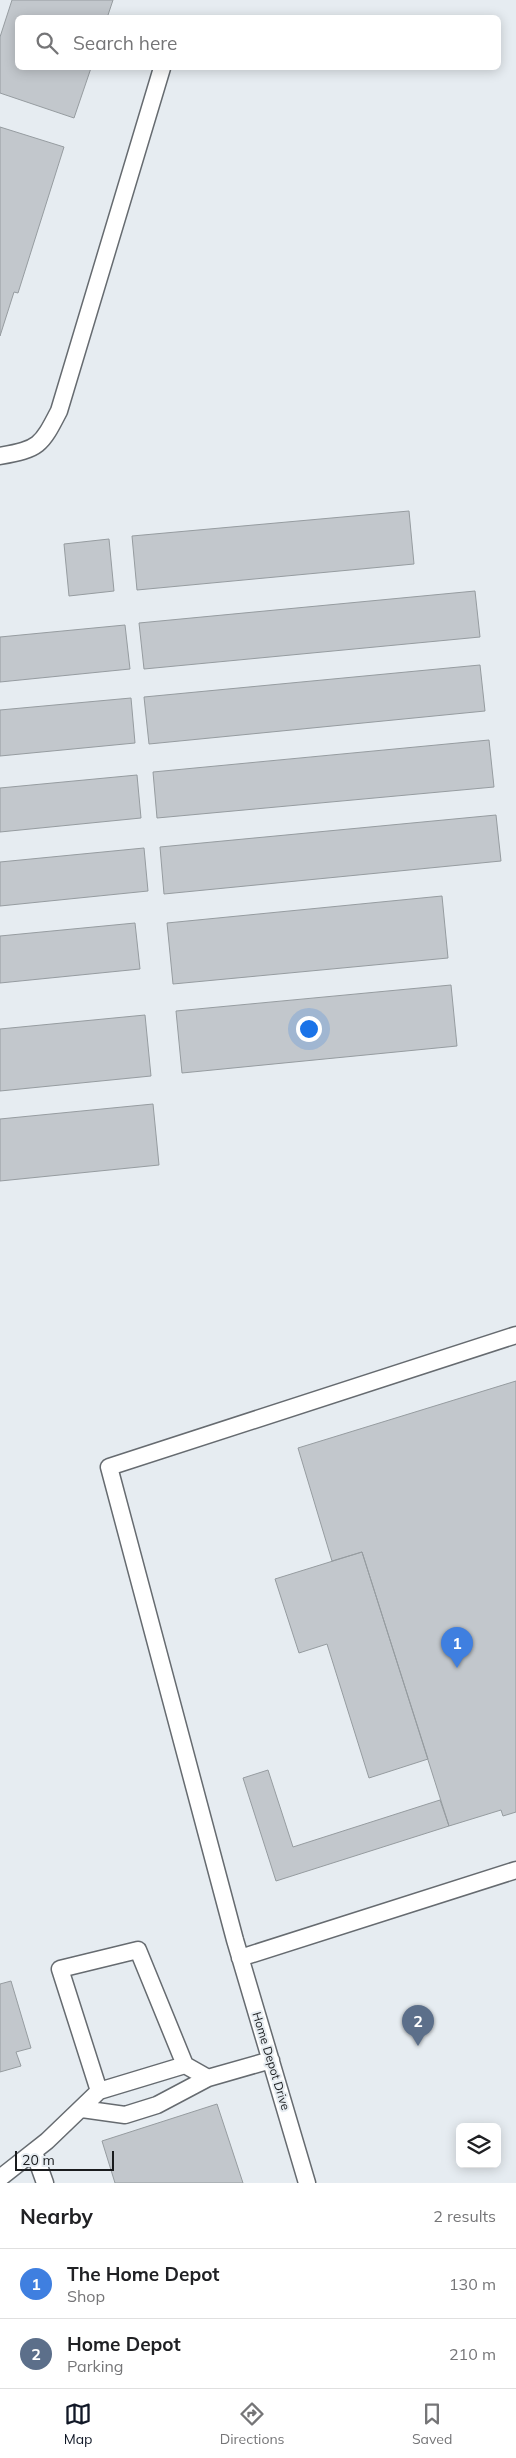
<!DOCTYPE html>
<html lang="en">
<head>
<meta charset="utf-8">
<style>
  :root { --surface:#fff; --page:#f6f6f6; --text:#202124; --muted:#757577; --line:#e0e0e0; --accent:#111827 }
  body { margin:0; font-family:Mulish,sans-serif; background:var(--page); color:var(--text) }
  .controls { position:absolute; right:15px; bottom:15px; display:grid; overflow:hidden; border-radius:8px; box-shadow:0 2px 12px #0003 }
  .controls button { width:45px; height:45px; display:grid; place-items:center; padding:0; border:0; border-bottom:1px solid var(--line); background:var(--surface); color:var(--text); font:25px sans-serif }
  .scale { position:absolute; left:15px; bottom:12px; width:99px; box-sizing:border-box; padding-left:5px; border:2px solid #1a1c1e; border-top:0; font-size:14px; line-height:18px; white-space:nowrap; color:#1a1c1e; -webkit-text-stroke:4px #e6ecf1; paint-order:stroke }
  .you { position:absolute; left:308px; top:1028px; width:18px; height:18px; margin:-12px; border:4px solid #fff; border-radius:50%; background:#1a73e8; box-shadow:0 0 0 8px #1a73e833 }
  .badge { display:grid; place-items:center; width:32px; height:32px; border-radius:50%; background:var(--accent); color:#fff; font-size:16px; font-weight:700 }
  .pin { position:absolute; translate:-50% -41px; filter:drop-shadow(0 1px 2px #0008) }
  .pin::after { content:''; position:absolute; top:26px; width:18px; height:15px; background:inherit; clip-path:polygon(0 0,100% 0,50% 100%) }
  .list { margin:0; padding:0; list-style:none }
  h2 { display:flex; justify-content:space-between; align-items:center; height:65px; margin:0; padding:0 20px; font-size:21px }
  h2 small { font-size:16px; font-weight:400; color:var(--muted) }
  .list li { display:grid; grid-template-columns:32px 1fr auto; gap:15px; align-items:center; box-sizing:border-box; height:70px; padding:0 20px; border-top:1px solid var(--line) }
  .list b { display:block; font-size:19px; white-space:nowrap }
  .list p { margin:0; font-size:16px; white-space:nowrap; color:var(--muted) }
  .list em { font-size:16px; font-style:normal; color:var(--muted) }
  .icon { flex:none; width:28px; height:28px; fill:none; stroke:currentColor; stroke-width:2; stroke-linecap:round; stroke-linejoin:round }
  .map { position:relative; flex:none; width:516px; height:2183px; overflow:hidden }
  .search { position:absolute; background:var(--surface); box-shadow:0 2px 12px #0003; left:15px; right:15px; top:15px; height:55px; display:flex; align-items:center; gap:12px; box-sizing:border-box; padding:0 18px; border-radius:8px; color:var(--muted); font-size:19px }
  .sheet { height:205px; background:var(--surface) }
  nav { display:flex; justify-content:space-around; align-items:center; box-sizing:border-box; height:70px; border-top:1px solid var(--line); background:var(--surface); font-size:14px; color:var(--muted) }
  nav a { display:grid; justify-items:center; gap:2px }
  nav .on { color:var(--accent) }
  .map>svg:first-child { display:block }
</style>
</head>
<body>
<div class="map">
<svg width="516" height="2183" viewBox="0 0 516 2183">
  <rect width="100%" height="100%" fill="#e6ecf1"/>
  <path fill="#c2c7cc" stroke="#969ca0" d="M12,0H113L107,18H18V68H91L74,118L0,93V37Z
    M0,127L64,147L18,293L14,292L0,336Z
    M409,511L414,564L137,590L132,536Z
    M109,539L114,591L69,596L64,544Z
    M475,591L480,637L144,669L139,623Z
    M125,625L130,669L0,682V637Z
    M480,665L485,711L149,744L144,697Z
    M131,698L135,743L0,756V710Z
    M489,740L494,787L157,818L153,772Z
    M137,775L141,818L0,832V788Z
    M496,815L501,861L164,894L160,847Z
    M144,848L148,891L0,906V862Z
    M442,896L448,958L173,984L167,923Z
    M135,923L140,969L0,983V936Z
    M451,985L457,1046L182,1073L176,1011Z
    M145,1015L151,1076L0,1091V1029Z
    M153,1104L159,1165L0,1181V1119Z
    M516,1381V1812L503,1816L501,1810L449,1826L362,1552L332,1561L298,1448Z
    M362,1552L428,1759L369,1778L327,1644L299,1653L275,1579Z
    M268,1770L293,1847L440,1800L449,1826L276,1881L243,1778Z
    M11,1981L31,2048L16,2052L21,2066L0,2072V1984Z
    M217,2104L243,2183H115L102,2141Z"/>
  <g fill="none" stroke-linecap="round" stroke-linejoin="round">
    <g stroke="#666b70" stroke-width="19">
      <path id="service" d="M0,456C39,449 41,446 59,411L162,68
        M240,1958L516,1870
        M99,2091L60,1969L138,1950L185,2065
        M82,2109L125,2115L157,2105L208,2078L271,2060
        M34,2152L45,2183
        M0,2178L47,2141L99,2091L185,2065L208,2078
        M307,2183L235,1940L109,1467L516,1335"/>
    </g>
    <use href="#service" stroke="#fff" stroke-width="16"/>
  </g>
  <g text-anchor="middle" stroke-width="4" stroke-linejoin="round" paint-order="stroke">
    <g font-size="12" fill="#1a1c1e" stroke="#e6ecf1">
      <text transform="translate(271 2061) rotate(73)" y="4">Home Depot Drive</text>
    </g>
  </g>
</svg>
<div class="controls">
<button><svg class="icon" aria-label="layers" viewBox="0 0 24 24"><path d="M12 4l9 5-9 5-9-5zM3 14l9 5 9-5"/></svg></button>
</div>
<div class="scale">20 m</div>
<div class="you"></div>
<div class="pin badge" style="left:457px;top:1668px;background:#3f7fe0">1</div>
<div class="pin badge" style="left:418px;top:2046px;background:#5c6f8a">2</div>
<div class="search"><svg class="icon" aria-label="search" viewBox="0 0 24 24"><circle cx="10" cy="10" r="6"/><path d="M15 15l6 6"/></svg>Search here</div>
</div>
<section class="sheet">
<h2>Nearby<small>2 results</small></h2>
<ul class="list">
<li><span class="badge" style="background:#3f7fe0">1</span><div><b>The Home Depot</b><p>Shop</p></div><em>130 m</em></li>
<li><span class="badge" style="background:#5c6f8a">2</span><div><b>Home Depot</b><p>Parking</p></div><em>210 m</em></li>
</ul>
</section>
<nav>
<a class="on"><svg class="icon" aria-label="map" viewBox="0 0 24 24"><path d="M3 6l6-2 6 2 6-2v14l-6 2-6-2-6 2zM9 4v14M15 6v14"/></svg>Map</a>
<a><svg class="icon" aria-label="directions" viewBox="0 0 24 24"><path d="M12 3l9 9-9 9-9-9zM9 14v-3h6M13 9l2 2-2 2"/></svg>Directions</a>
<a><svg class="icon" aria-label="saved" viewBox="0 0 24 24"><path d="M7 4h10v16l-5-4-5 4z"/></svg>Saved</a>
</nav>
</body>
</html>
